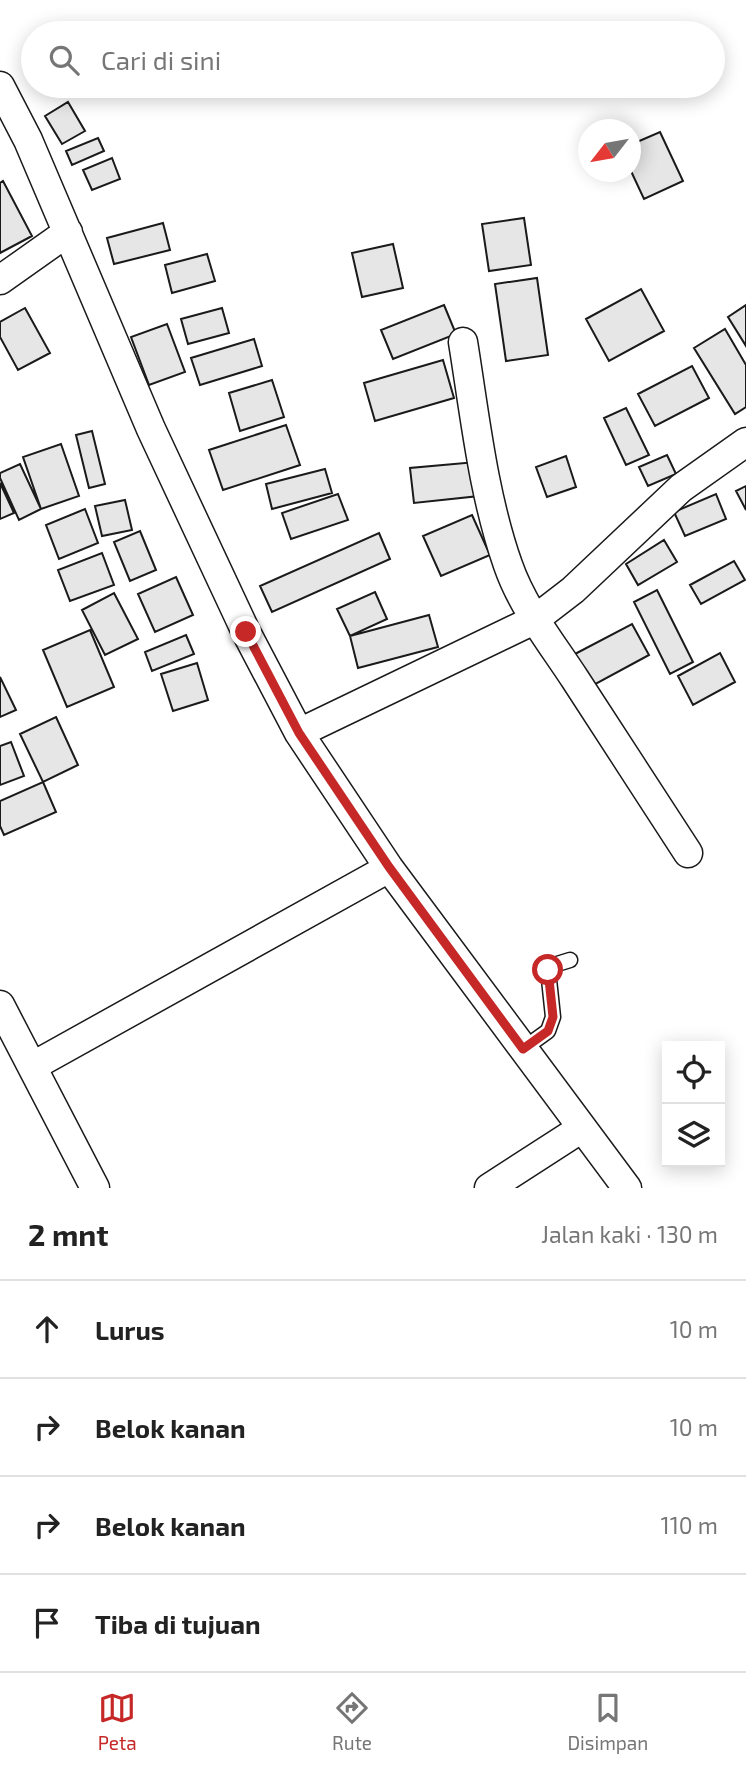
<!DOCTYPE html>
<html lang="id">
<head>
<meta charset="utf-8">
<style>
  :root { --surface:#fff; --page:#f6f6f6; --text:#222; --muted:#767676; --line:#e0e0e0; --accent:#c62828 }
  body { margin:0; font-family:"Exo 2",sans-serif; background:var(--page); color:var(--text) }
  .controls { position:absolute; right:21px; bottom:21px; display:grid; overflow:hidden; border-radius:0px; box-shadow:0 4px 18px #0003 }
  .controls button { width:63px; height:63px; display:grid; place-items:center; padding:0; border:0; border-bottom:2px solid var(--line); background:var(--surface); color:var(--text); font:35px sans-serif }
  .compass { position:absolute; left:578px; top:119px; width:63px; height:63px; border-radius:50%; background:var(--surface); box-shadow:0 4px 18px #0003; rotate:239deg }
  .stop { position:absolute; width:21px; height:21px; margin:-16px; border:5px solid #c62828; border-radius:50%; background:#fff }
  .stop.end { background:#c62828; border-color:#fff; box-shadow:0 2px 7px #0008 }
  .list { margin:0; padding:0; list-style:none }
  h2 { display:flex; justify-content:space-between; align-items:center; height:91px; margin:0; padding:0 28px; font-size:30px }
  h2 small { font-size:23px; font-weight:400; color:var(--muted) }
  .list li { display:grid; grid-template-columns:46px 1fr auto; gap:21px; align-items:center; box-sizing:border-box; height:98px; padding:0 28px; border-top:2px solid var(--line) }
  .list b { display:block; font-size:26px; white-space:nowrap }
  .list em { font-size:23px; font-style:normal; color:var(--muted) }
  .icon { flex:none; width:38px; height:38px; fill:none; stroke:currentColor; stroke-width:2; stroke-linecap:round; stroke-linejoin:round }
  .map { position:relative; flex:none; width:746px; height:1188px; overflow:hidden }
  .search { position:absolute; background:var(--surface); box-shadow:0 4px 18px #0003; left:21px; right:21px; top:21px; height:77px; display:flex; align-items:center; gap:18px; box-sizing:border-box; padding:0 24px; border-radius:38px; color:var(--muted); font-size:26px }
  .sheet { height:483px; background:var(--surface) }
  nav { display:flex; justify-content:space-around; align-items:center; box-sizing:border-box; height:98px; border-top:2px solid var(--line); background:var(--surface); font-size:19px; color:var(--muted) }
  nav a { display:grid; justify-items:center; gap:4px }
  nav .on { color:var(--accent) }
  .map>svg:first-child { display:block }
</style>
</head>
<body>
<div class="map">
<svg width="746" height="1188" viewBox="0 0 746 1188">
  <rect width="100%" height="100%" fill="#fff"/>
  <path fill="#e6e6e6" stroke="#1a1a1a" stroke-width="2" d="M68,102L85,131L62,144L45,116Z
    M660,132L683,181L644,199L630,169V145Z
    M98,138L104,151L72,165L66,151Z
    M112,158L120,179L92,190L83,170Z
    M3,181L32,236L0,253V183Z
    M524,218L531,265L489,271L482,224Z
    M163,223L170,250L114,264L107,238Z
    M393,244L403,288L362,297L352,253Z
    M207,254L215,281L172,293L165,265Z
    M537,278L548,355L506,361L495,284Z
    M641,289L664,331L609,361L586,319Z
    M444,305L456,334L393,359L381,330Z
    M746,305V346L728,317Z
    M25,308L50,353L18,370L0,337V322Z
    M222,308L229,333L188,344L181,319Z
    M167,324L185,372L149,385L131,337Z
    M725,329L746,365V407L735,414L694,348Z
    M254,339L262,366L200,385L191,358Z
    M443,360L454,398L375,421L364,383Z
    M692,366L709,398L655,426L638,394Z
    M272,380L284,417L240,431L229,393Z
    M626,408L649,455L626,465L604,418Z
    M286,425L300,465L223,490L209,450Z
    M92,431L105,484L89,488L76,435Z
    M61,444L79,496L41,509L23,457Z
    M667,455L676,474L648,486L639,467Z
    M566,456L576,487L547,497L536,467Z
    M476,462L479,496L414,503L410,468Z
    M20,464L41,509L19,520L0,478V473Z
    M325,469L332,493L272,509L266,484Z
    M0,483L14,513L0,519Z
    M746,486V510L736,491Z
    M338,494L348,520L291,539L282,513Z
    M716,494L726,519L685,536L674,512Z
    M125,500L132,530L102,536L95,506Z
    M85,509L98,543L59,559L46,525Z
    M472,515L490,555L441,576L423,536Z
    M140,531L156,570L130,581L114,542Z
    M379,533L390,559L272,612L260,586Z
    M664,540L677,562L638,585L626,564Z
    M102,553L114,585L70,601L58,570Z
    M734,561L745,580L701,604L690,585Z
    M176,577L193,615L155,632L138,594Z
    M657,590L693,662L670,674L634,602Z
    M375,592L387,619L350,636L337,609Z
    M114,593L138,639L105,655L82,610Z
    M429,615L438,647L358,668L350,636Z
    M632,624L649,655L590,687L573,655Z
    M90,630L114,687L67,707L43,650Z
    M186,635L194,654L152,671L145,652Z
    M720,653L735,682L693,705L678,676Z
    M197,663L208,700L173,711L161,674Z
    M0,677L16,710L0,717Z
    M56,717L78,765L43,782L20,734Z
    M11,742L24,776L0,785V746Z
    M43,782L56,812L4,835L0,826V801Z"/>
  <g fill="none" stroke-linecap="round" stroke-linejoin="round">
    <g stroke="#1a1a1a" stroke-width="17">
      <path id="lane" d="M523,1049L548,1031L553,1017L548,970L554,965L570,960"/>
    </g>
    <g stroke="#1a1a1a" stroke-width="31">
      <path id="street" d="M0,86L28,140L151,429L246,632L299,733L389,868L627,1188
        M0,280L68,232
        M463,342C475,416 483,494 508,565C523,608 551,642 575,679C613,737 650,795 688,853
        M299,733L534,620L573,590L681,488L746,442
        M0,1005L95,1188
        M33,1066L389,868
        M489,1188L582,1128"/>
    </g>
    <use href="#lane" stroke="#fff" stroke-width="14"/>
    <use href="#street" stroke="#fff" stroke-width="28"/>
  </g>
  <g fill="none" stroke-linecap="round" stroke-linejoin="round">
    <path stroke="#c62828" stroke-width="9" d="M246,632L299,733L389,867L523,1049L548,1031L553,1017L548,970"/>
  </g>
</svg>
<div class="controls">
<button><svg class="icon" aria-label="locate" viewBox="0 0 24 24"><circle cx="12" cy="12" r="6"/><path d="M12 2v4M12 18v4M2 12h4M18 12h4"/></svg></button>
<button><svg class="icon" aria-label="layers" viewBox="0 0 24 24"><path d="M12 4l9 5-9 5-9-5zM3 14l9 5 9-5"/></svg></button>
</div>
<svg class="compass" viewBox="-18 -18 36 36"><path d="M0-13l5 13h-10z" fill="#e53935"/><path d="M0 13l5-13h-10z" fill="#767676"/></svg>
<div class="stop" style="left:548px;top:970px"></div>
<div class="stop end" style="left:246px;top:632px"></div>
<div class="search"><svg class="icon" aria-label="search" viewBox="0 0 24 24"><circle cx="10" cy="10" r="6"/><path d="M15 15l6 6"/></svg>Cari di sini</div>
</div>
<section class="sheet">
<h2>2 mnt<small>Jalan kaki · 130 m</small></h2>
<ul class="list">
<li><svg class="icon" aria-label="ahead" viewBox="0 0 24 24"><path d="M12 20V5M6 11l6-6 6 6"/></svg><div><b>Lurus</b></div><em>10 m</em></li>
<li><svg class="icon" aria-label="right" viewBox="0 0 24 24"><path d="M7 20v-9h11M14 6l5 5-5 5"/></svg><div><b>Belok kanan</b></div><em>10 m</em></li>
<li><svg class="icon" aria-label="right" viewBox="0 0 24 24"><path d="M7 20v-9h11M14 6l5 5-5 5"/></svg><div><b>Belok kanan</b></div><em>110 m</em></li>
<li><svg class="icon" aria-label="arrive" viewBox="0 0 24 24"><path d="M6 21V4h12l-3 4 3 4H6"/></svg><div><b>Tiba di tujuan</b></div></li>
</ul>
</section>
<nav>
<a class="on"><svg class="icon" aria-label="map" viewBox="0 0 24 24"><path d="M3 6l6-2 6 2 6-2v14l-6 2-6-2-6 2zM9 4v14M15 6v14"/></svg>Peta</a>
<a><svg class="icon" aria-label="directions" viewBox="0 0 24 24"><path d="M12 3l9 9-9 9-9-9zM9 14v-3h6M13 9l2 2-2 2"/></svg>Rute</a>
<a><svg class="icon" aria-label="saved" viewBox="0 0 24 24"><path d="M7 4h10v16l-5-4-5 4z"/></svg>Disimpan</a>
</nav>
</body>
</html>
